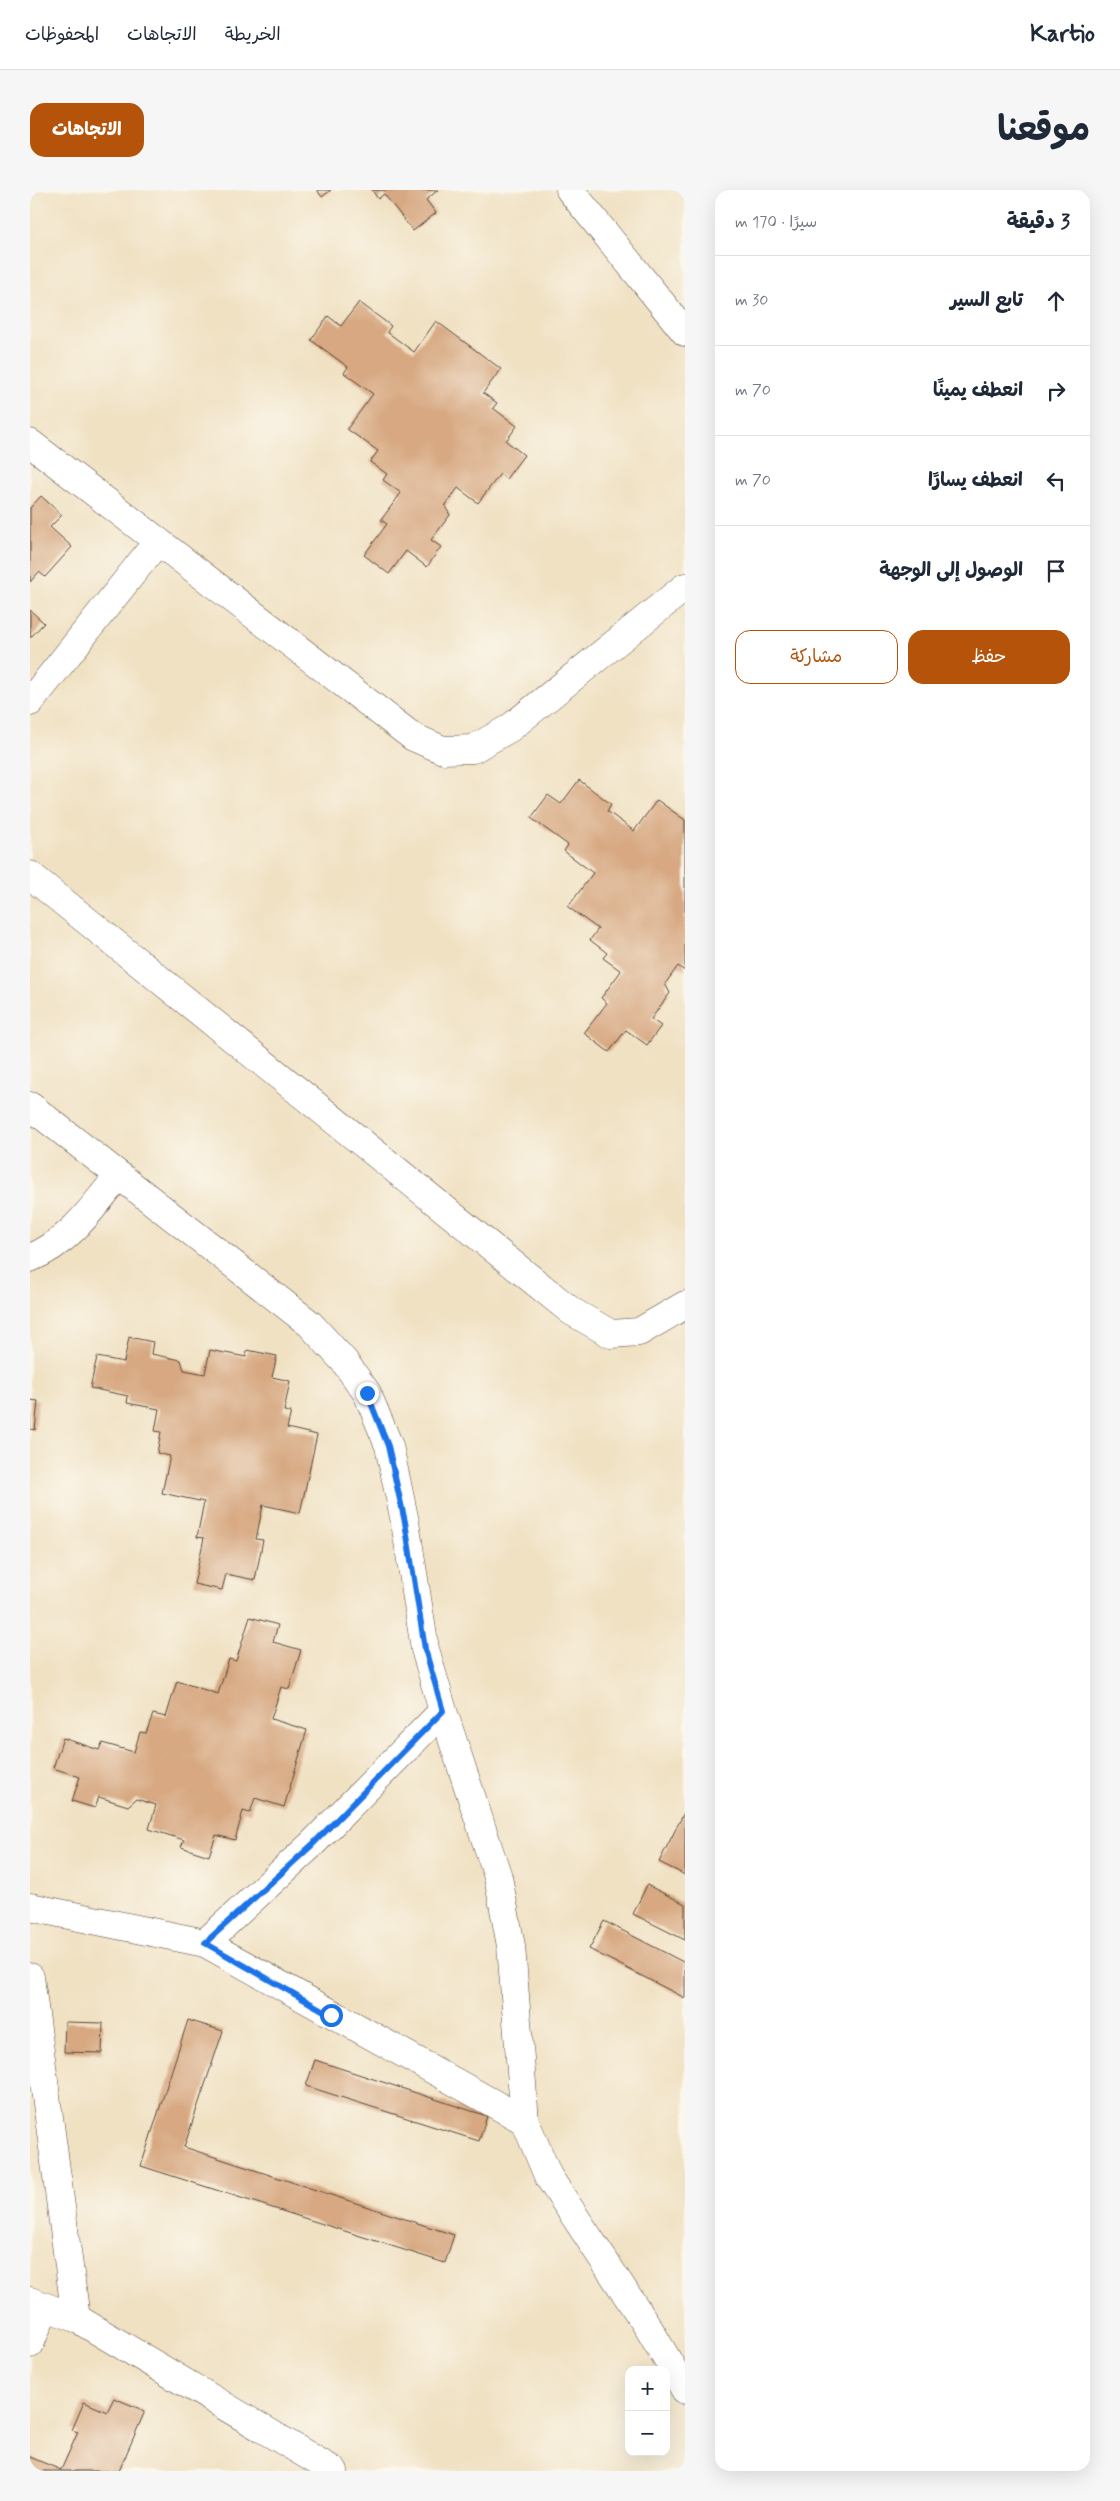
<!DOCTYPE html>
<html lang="ar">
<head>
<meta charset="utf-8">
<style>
  :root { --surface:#fff; --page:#f6f6f7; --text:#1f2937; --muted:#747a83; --line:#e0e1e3; --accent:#b45309 }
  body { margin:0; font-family:Mynerve,"Playpen Sans Arabic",sans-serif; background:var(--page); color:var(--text); direction:rtl }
  .controls { position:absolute; right:15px; bottom:15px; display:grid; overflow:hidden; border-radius:10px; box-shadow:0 5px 20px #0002 }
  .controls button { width:45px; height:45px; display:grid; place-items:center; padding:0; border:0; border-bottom:1px solid var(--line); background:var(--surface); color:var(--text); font:25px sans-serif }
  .stop { position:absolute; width:15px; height:15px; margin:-11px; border:4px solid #1a73e8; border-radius:50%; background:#fff }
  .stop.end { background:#1a73e8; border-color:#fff; box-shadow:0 1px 5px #0008 }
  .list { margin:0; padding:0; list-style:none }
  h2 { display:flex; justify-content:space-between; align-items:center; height:65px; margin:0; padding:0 20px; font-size:21px }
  h2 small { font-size:16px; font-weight:400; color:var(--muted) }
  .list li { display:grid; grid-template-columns:32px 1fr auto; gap:15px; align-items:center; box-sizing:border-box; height:90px; padding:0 20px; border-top:1px solid var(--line) }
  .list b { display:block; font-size:19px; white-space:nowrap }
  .list em { font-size:16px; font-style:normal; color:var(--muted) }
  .actions { display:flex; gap:10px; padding:15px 20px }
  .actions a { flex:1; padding:11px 0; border:1px solid var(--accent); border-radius:15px; text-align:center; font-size:18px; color:var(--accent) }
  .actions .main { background:var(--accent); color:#fff }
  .icon { flex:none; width:28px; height:28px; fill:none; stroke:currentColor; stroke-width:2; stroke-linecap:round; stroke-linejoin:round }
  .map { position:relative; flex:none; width:655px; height:2281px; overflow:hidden; direction:ltr; border-radius:15px }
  header { display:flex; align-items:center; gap:30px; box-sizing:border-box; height:70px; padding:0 25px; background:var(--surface); border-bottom:1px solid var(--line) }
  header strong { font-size:24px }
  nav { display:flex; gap:28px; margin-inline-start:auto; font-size:18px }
  .intro { display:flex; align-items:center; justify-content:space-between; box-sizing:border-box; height:120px; padding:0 30px }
  h1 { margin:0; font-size:35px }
  .button { padding:12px 22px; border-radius:15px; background:var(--accent); color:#fff; font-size:18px; font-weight:700 }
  main { display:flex; gap:30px; padding:0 30px }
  aside { flex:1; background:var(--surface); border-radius:15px; box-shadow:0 5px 20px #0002 }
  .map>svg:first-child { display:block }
</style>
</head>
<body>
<header>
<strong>Kartio</strong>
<nav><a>الخريطة</a><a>الاتجاهات</a><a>المحفوظات</a></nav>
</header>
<div class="intro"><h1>موقعنا</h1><a class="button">الاتجاهات</a></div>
<main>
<aside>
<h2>3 دقيقة<small>سيرًا · 170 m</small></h2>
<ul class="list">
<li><svg class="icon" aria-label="ahead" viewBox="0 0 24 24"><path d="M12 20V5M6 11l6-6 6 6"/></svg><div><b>تابع السير</b></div><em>30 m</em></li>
<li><svg class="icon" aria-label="right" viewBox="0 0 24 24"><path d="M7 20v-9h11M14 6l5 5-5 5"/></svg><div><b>انعطف يمينًا</b></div><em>70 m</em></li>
<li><svg class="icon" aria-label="left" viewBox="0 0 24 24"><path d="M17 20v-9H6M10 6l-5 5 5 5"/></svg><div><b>انعطف يسارًا</b></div><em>70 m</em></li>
<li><svg class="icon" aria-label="arrive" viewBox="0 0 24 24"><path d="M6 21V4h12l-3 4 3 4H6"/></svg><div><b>الوصول إلى الوجهة</b></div></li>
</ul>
<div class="actions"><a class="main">حفظ</a><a>مشاركة</a></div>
</aside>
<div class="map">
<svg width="655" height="2281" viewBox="0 0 655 2281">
  <rect width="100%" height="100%" fill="#fbf7ec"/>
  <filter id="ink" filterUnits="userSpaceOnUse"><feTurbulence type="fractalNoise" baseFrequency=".02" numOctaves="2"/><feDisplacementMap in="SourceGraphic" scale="10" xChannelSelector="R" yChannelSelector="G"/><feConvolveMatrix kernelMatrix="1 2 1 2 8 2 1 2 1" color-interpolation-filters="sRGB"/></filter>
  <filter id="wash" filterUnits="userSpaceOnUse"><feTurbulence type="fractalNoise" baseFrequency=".0096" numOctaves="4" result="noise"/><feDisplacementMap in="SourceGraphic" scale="20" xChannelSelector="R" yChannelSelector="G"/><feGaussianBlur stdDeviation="1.12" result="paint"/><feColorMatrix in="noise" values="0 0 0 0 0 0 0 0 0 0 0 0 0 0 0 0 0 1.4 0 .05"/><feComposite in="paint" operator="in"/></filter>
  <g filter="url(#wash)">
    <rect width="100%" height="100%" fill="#f0e1c3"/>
    <g id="blocks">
      <path fill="#d7a881" d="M287,0H301L292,7Z
        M342,0H408L396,10L406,23L383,41L354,4L348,9Z
        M329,112L361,136L357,142L384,162L406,131L471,179L453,203L467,213L463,218L487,236L476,251L494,265L476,289L470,284L448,313L428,298L415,316L420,325L401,350L411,357L397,377L376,361L359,384L334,365L357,334L351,330L371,303L353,290L357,284L340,272L348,261L317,239L343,204L314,183L318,177L281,150L298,126L311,136Z
        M11,306L32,325L20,337L42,357L15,387L9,382L0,392V318Z
        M0,420L14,433L0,448Z
        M549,590L581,614L577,621L604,641L627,610L655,630V781L648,776L635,794L640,803L621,829L631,836L617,855L596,840L579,862L554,843L577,813L571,808L591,781L573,768L577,763L560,750L568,739L538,717L563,683L534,661L538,655L501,628L518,605L531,614Z
        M99,1147L123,1152L121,1164L151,1170L154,1180L175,1184L180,1160L216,1167L217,1160L247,1166L242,1187L260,1191L254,1221L261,1222L257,1238L287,1245L270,1323L233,1315L226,1349L233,1350L225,1390L196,1384L192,1400L164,1394L174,1348L167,1347L174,1312L132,1303L140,1266L127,1263L131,1242L125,1241L129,1219L97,1213L98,1206L60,1198L67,1167L94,1172Z
        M0,1210L8,1211L5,1240L0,1239Z
        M220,1427L248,1435L243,1452L271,1460L259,1499L251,1497L241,1529L277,1540L254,1617L225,1608L220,1623L213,1621L205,1650L186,1645L179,1666L151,1657L154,1650L119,1639L126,1615L106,1609L98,1616L69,1607L65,1618L42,1611L50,1587L23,1578L33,1548L69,1560L72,1553L104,1562L110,1542L116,1543L123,1524L136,1527L147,1491L188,1504L199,1469L206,1471Z
        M655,1621V1685L629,1672Z
        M617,1695L655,1714V1750L603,1724Z
        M574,1731L655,1773V1808L559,1759Z
        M158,1830L193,1841L154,1957L424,2045L415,2073L111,1976Z
        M35,1832L73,1833L72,1863L34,1862Z
        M285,1870L457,1926L449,1951L276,1896Z
        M84,2208L115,2221L89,2281H0V2267L31,2280L48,2242L42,2240L54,2212L77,2222Z"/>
    </g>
  </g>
  <g filter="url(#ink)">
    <use href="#blocks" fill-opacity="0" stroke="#564537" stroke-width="1"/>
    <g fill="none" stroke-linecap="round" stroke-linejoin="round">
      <g stroke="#564537" stroke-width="29">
        <path id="minor" d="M540,0L655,142
          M0,253L383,547L413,560L443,559L480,538L655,397
          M0,512L128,351
          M0,685L541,1121L581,1144L609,1142L655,1115
          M0,916L280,1134L314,1171L337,1203L359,1256L375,1332L395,1459L413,1521L468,1687L481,1756L495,1931L518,1986L618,2137L655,2200
          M0,1068C39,1053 63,1017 89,985
          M0,1717L175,1753L495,1931
          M175,1753L281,1655L413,1521
          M0,1787L46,2128
          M0,2111L46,2128L304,2281
          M0,2154L15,2117"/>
      </g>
      <use href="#minor" stroke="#fff" stroke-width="28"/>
    </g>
  </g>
  <g fill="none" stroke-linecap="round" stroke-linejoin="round" filter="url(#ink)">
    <path stroke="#1a73e8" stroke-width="6" d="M301,1825L175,1753L282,1655L413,1521L395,1459L375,1332L358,1256L337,1203"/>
  </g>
</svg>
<div class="controls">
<button>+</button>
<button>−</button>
</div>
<div class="stop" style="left:301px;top:1825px"></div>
<div class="stop end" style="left:337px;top:1203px"></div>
</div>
</main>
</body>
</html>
